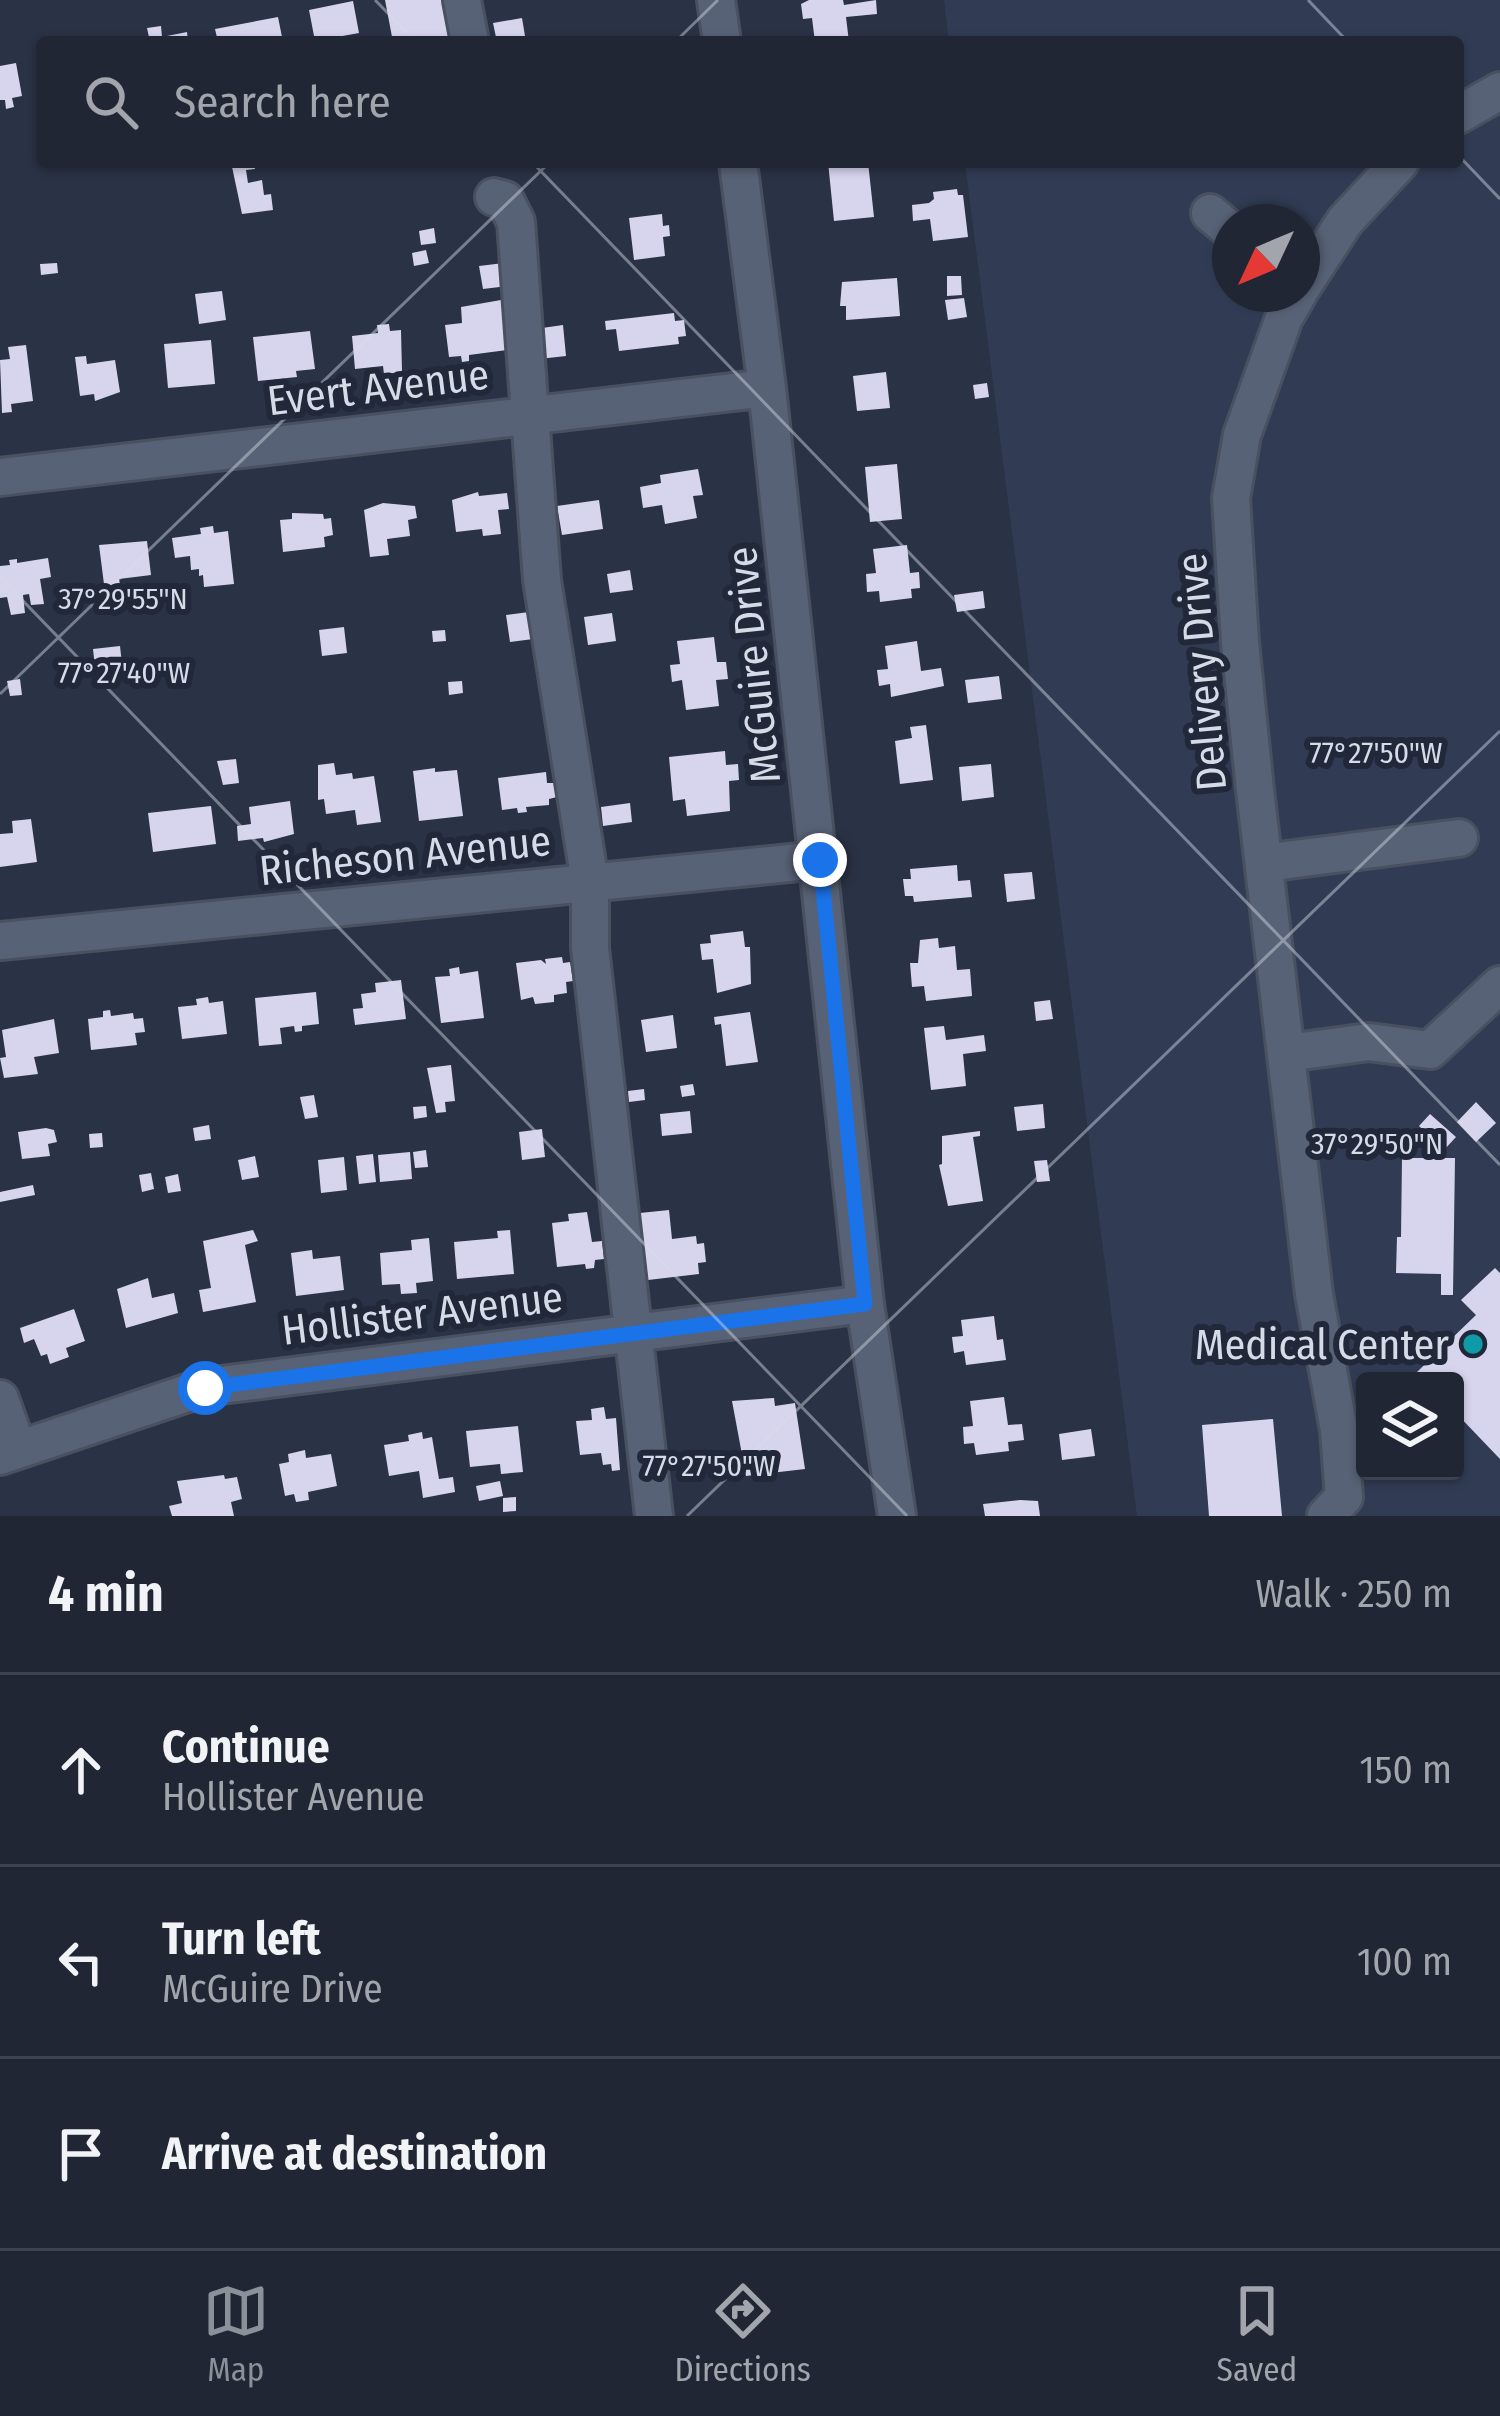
<!DOCTYPE html>
<html lang="en">
<head>
<meta charset="utf-8">
<style>
  :root { --surface:#202634; --page:#2d3240; --text:#f1f3f6; --muted:#a2a5ac; --line:#3d434f; --accent:#8c9099 }
  body { margin:0; font-family:"Fira Sans Condensed",sans-serif; background:var(--page); color:var(--text) }
  .controls { position:absolute; right:36px; bottom:36px; display:grid; overflow:hidden; border-radius:12px; box-shadow:0 3px 9px #0004 }
  .controls button { width:108px; height:108px; display:grid; place-items:center; padding:0; border:0; border-bottom:3px solid var(--line); background:var(--surface); color:var(--text); font:60px sans-serif }
  .compass { position:absolute; left:1212px; top:204px; width:108px; height:108px; border-radius:50%; background:var(--surface); box-shadow:0 3px 9px #0004; rotate:226deg }
  .stop { position:absolute; width:36px; height:36px; margin:-27px; border:9px solid #1a73e8; border-radius:50%; background:#fff }
  .stop.end { background:#1a73e8; border-color:#fff; box-shadow:0 3px 12px #0008 }
  .list { margin:0; padding:0; list-style:none }
  h2 { display:flex; justify-content:space-between; align-items:center; height:156px; margin:0; padding:0 48px; font-size:51px }
  h2 small { font-size:39px; font-weight:400; color:var(--muted) }
  .list li { display:grid; grid-template-columns:78px 1fr auto; gap:36px; align-items:center; box-sizing:border-box; height:192px; padding:0 48px; border-top:3px solid var(--line) }
  .list b { display:block; font-size:45px; white-space:nowrap }
  .list p { margin:0; font-size:39px; white-space:nowrap; color:var(--muted) }
  .list em { font-size:39px; font-style:normal; color:var(--muted) }
  .icon { flex:none; width:66px; height:66px; fill:none; stroke:currentColor; stroke-width:2; stroke-linecap:round; stroke-linejoin:round }
  .map { position:relative; flex:none; width:1500px; height:1516px; overflow:hidden }
  .search { position:absolute; background:var(--surface); box-shadow:0 3px 9px #0004; left:36px; right:36px; top:36px; height:132px; display:flex; align-items:center; gap:30px; box-sizing:border-box; padding:0 42px; border-radius:12px; color:var(--muted); font-size:45px }
  .sheet { height:732px; background:var(--surface) }
  nav { display:flex; justify-content:space-around; align-items:center; box-sizing:border-box; height:168px; border-top:3px solid var(--line); background:var(--surface); font-size:33px; color:var(--muted) }
  nav a { display:grid; justify-items:center; gap:6px }
  nav .on { color:var(--accent) }
  .map>svg:first-child { display:block }
</style>
</head>
<body>
<div class="map">
<svg width="1500" height="1516" viewBox="0 0 1500 1516">
  <rect width="100%" height="100%" fill="#2a3245"/>
  <path fill="#313c54" fill-rule="evenodd" d="M944,0H1500V1516H1137L965,162H1458V42H949ZM1230,222H1302V294H1230ZM1365,1381H1455V1471H1365Z"/>
  <path fill="#d7d5ee" d="M385,0H449L458,42H393Z
    M809,0H843L844,5L876,0L877,14L846,17L849,42H815L812,18L803,19L801,4Z
    M353,1L359,33L315,41L309,10Z
    M278,17L283,42H218L215,29Z
    M522,18L526,42H497L493,23Z
    M161,26L162,37L187,32L188,42H150L147,28Z
    M16,63L22,96L12,98L14,107L6,109L5,100H0V66Z
    M231,162H254L255,169L246,170L248,183L262,180L264,195L271,194L273,210L242,214Z
    M828,162H868L874,217L834,221Z
    M957,189L958,195H963L968,237L933,241L930,219L913,221L912,205L929,203L934,199L933,192Z
    M662,214L663,226L669,225L670,236L663,237L665,256L634,260L629,218Z
    M434,228L436,243L421,245L419,231Z
    M426,250L429,263L414,266L412,253Z
    M57,263L58,273L41,275L40,264Z
    M504,263L508,286L483,289L479,266Z
    M947,276H961L962,295L947,296Z
    M897,278L900,316L846,320V306H840L842,282Z
    M222,291L226,320L199,324L195,294Z
    M964,298L967,317L948,320L945,300Z
    M501,300L507,350L469,355V361L462,362L461,356L449,357L445,325L462,323L461,307Z
    M674,313L675,321L684,320L686,336L678,337L679,344L619,351L616,329L606,330L605,321Z
    M389,324L390,331L401,330L402,372L384,374L383,366L355,369L352,336L378,333L377,325Z
    M563,325L566,356L539,359L535,329Z
    M310,331L315,369L296,371L297,377L258,381L253,337Z
    M211,340L215,384L168,388L164,344Z
    M26,345L33,401L11,404L12,412L2,413L0,360L10,359L8,347Z
    M86,356L87,364L115,360L120,392L95,401L94,394L80,396L75,357Z
    M886,372L890,408L857,411L853,376Z
    M987,383L989,397L975,399L973,385Z
    M897,464L902,519L870,522L865,467Z
    M698,469L703,495L693,496L697,518L665,524L662,505L643,508L640,487L661,483L660,475Z
    M478,492L479,496L507,493L509,509L498,510L501,534L483,536L482,529L456,532L452,500Z
    M599,500L603,529L562,535L557,506Z
    M383,503L415,506L417,518L408,520L410,536L387,539L389,555L370,557L364,510Z
    M292,513L323,514L324,519L331,518L333,535L324,537L325,547L283,552L280,520L292,519Z
    M213,526L214,533L228,531L234,584L204,587L203,575L199,576V569L191,570L190,556L175,558L172,538L201,534L200,528Z
    M147,541L151,575L119,579L121,590L105,592L99,545Z
    M907,545L910,573L919,572L920,588L911,589L912,598L880,602L879,591L867,592L866,574L876,573L873,549Z
    M48,558L51,577L40,579L44,604L31,605L29,594L23,595L25,613L11,615L7,597L0,598V566L10,565L9,560L17,559V563Z
    M630,570L633,590L610,593L607,574Z
    M983,591L985,608L957,612L954,595Z
    M537,611L541,638L510,642L506,615Z
    M612,613L616,641L588,645L584,617Z
    M344,627L347,653L322,656L319,630Z
    M445,630L446,641L433,642L432,631Z
    M714,637L717,662H726L728,679L716,680L719,706L686,710L682,680L672,682L670,665L680,664L677,641Z
    M917,641L921,671L941,668L944,686L891,697L890,684L879,686L877,670L888,669L885,646Z
    M120,646L123,673L96,676L93,649Z
    M999,676L1002,699L968,703L965,680Z
    M20,679L22,695L10,696L7,681Z
    M462,681L463,693L449,695L448,682Z
    M926,725L933,780L900,784L895,741L912,738L910,727Z
    M725,751L726,765L738,764L739,780L729,781L730,811L687,816L685,799L673,801L669,757Z
    M236,759L239,783L223,785L217,761Z
    M334,763L336,775L352,773L353,779L374,776L381,822L357,825L355,810L326,814L324,799L318,800V765Z
    M991,764L994,797L962,801L959,767Z
    M435,768V772L457,770L463,816L419,821L413,771Z
    M546,772L547,783H555L557,797L549,799V805L526,807L527,812L518,813L517,808L502,810L498,778Z
    M290,801L294,834L264,842L263,838L238,841L237,826L251,824L249,807Z
    M630,803L632,822L603,826L601,807Z
    M211,806L216,844L153,852L148,813Z
    M31,819L37,862L0,867V834L13,833L12,821Z
    M957,865L958,881L970,880L972,897L914,902L913,896H905L903,879H911L910,869Z
    M1032,872L1035,899L1007,902L1004,874Z
    M743,931L745,947H750L751,984L717,993L713,959L702,960L700,944L711,943L710,935Z
    M938,938L939,948L955,946L957,970L970,969L972,996L926,1001L924,986L912,987L910,963H918L920,940Z
    M562,957L563,963L570,962L573,981L566,982L567,993L554,995V1002L535,1004L533,997L521,1000L516,963L541,960L546,964L545,959Z
    M459,967L460,974L478,971L484,1018L441,1023L435,977L450,976L449,969Z
    M401,980L406,1019L355,1025L353,1009L363,1008L361,994L376,992L375,983Z
    M316,992L319,1024L302,1026V1031L295,1032L294,1026L280,1028L282,1044L259,1046L255,998Z
    M208,997L209,1003L223,1001L227,1034L182,1039L178,1007L197,1005L196,999Z
    M1050,1000L1053,1019L1036,1021L1034,1002Z
    M110,1010L111,1016L133,1013L134,1019L143,1018L145,1032L135,1033L137,1045L91,1050L88,1019L103,1017V1011Z
    M750,1012L758,1062L726,1066L721,1024L715,1025L714,1017Z
    M673,1015L677,1048L646,1052L641,1020Z
    M54,1019L59,1053L34,1057L38,1074L4,1078L0,1058L6,1057L2,1030Z
    M944,1026L946,1040L984,1035L986,1051L963,1054L966,1086L931,1090L924,1028Z
    M451,1065L455,1101L445,1102L446,1112L436,1113L427,1068Z
    M693,1084L695,1095L682,1097L680,1086Z
    M644,1089L645,1100L629,1102L628,1091Z
    M314,1095L318,1117L305,1119L300,1097Z
    M1476,1102L1496,1123L1476,1142L1457,1122Z
    M1043,1104L1045,1128L1017,1131L1014,1107Z
    M426,1106L427,1117L414,1119L413,1107Z
    M690,1111L692,1133L662,1136L660,1114Z
    M1430,1114L1456,1137L1444,1150L1419,1126Z
    M209,1125L211,1139L195,1141L193,1128Z
    M46,1128L54,1130L57,1142L48,1144L50,1156L22,1159L18,1132Z
    M542,1129L545,1157L522,1160L519,1132Z
    M980,1131V1136L973,1137L983,1201L948,1206L939,1165L942,1164V1136Z
    M102,1133L103,1147L90,1148L89,1134Z
    M426,1150L428,1167L415,1168L413,1152Z
    M410,1152L412,1179L380,1182L378,1155Z
    M373,1154L376,1182L359,1184L356,1156Z
    M255,1156L259,1177L242,1180L238,1160Z
    M344,1157L347,1190L321,1193L318,1160Z
    M1402,1158H1455L1453,1295H1441V1274L1396,1273L1397,1237H1401Z
    M1047,1160L1050,1181L1037,1182L1034,1161Z
    M151,1173L154,1189L142,1192L139,1175Z
    M178,1174L181,1191L168,1193L165,1177Z
    M33,1185L35,1195L0,1202V1192Z
    M669,1210L672,1239L696,1236L697,1244L704,1243L706,1262L698,1263L699,1274L648,1280L640,1213Z
    M587,1212L592,1242L602,1241L604,1259L595,1260L594,1268L586,1269L585,1264L557,1267L552,1223L569,1221L568,1214Z
    M253,1230L258,1241L245,1245L256,1302L203,1312L199,1290L211,1288L203,1241Z
    M510,1230L514,1274L457,1279L454,1242L498,1238L497,1231Z
    M429,1238L433,1281L416,1283L417,1293L401,1294L400,1284L382,1285L380,1253L412,1250L411,1240Z
    M312,1250L313,1259L340,1256L344,1290L296,1296L291,1253Z
    M1495,1268L1500,1273V1459L1455,1412V1381H1425L1417,1372L1476,1315L1461,1300Z
    M148,1278L152,1298L174,1293L178,1313L126,1328L117,1289Z
    M74,1309L85,1341L66,1348L69,1357L50,1364L47,1354L41,1356L34,1339L24,1343L20,1328Z
    M994,1316L997,1340L1003,1339L1006,1360L966,1365L964,1351L954,1353L952,1337L963,1336L961,1320Z
    M1004,1397L1008,1425L1022,1424L1024,1440L1008,1442L1009,1451L976,1455L974,1443L964,1444L963,1427L973,1426L970,1401Z
    M774,1398L775,1406L795,1403L805,1469L746,1476L732,1401Z
    M604,1407L606,1419L616,1418L620,1470L612,1471L611,1464L603,1465L601,1453L580,1455L576,1421L592,1420L591,1409Z
    M1273,1419L1282,1516H1209L1202,1425Z
    M518,1426L523,1472L501,1474L500,1464L470,1467L466,1431Z
    M1091,1429L1095,1456L1062,1460L1059,1434Z
    M422,1432L423,1439L432,1437L439,1479L453,1477L455,1492L423,1498L419,1471L389,1476L384,1445L409,1441L408,1435Z
    M305,1450L306,1458L331,1454L337,1486L308,1492L309,1500L296,1502L294,1494L285,1496L279,1464L289,1462L288,1454Z
    M224,1475L225,1479L237,1477L242,1499L231,1502L234,1516H172L169,1506L182,1503L177,1481Z
    M500,1481L503,1496L479,1501L476,1486Z
    M516,1497V1511L503,1512V1498Z
    M1020,1500L1038,1501L1040,1516H985L983,1504Z"/>
  <g fill="none" stroke-linecap="round" stroke-linejoin="round">
    <g stroke="#495060" stroke-width="42">
      <path id="minor" d="M462,0L470,42
        M716,0L722,42
        M1458,115L1500,91
        M738,162L767,388L865,1304L897,1516
        M494,197L505,200L516,222L542,580L590,882V948L654,1516
        M1210,213L1230,230
        M1302,287L1345,221L1400,162
        M1298,294L1284,318L1242,435L1231,498L1240,642L1255,790L1314,1294L1339,1430L1344,1497L1326,1516
        M0,477L767,388
        M1264,863L1459,838
        M0,941L820,860
        M1287,1053L1369,1042L1430,1050L1500,985
        M0,1399L18,1450
        M0,1456L205,1387L865,1304"/>
    </g>
    <use href="#minor" stroke="#586276" stroke-width="36"/>
  </g>
  <g fill="none" stroke-linecap="round" stroke-linejoin="round">
    <path stroke="#1a73e8" stroke-width="15" d="M205,1388L865,1304L820,860"/>
  </g>
  <path fill="none" stroke="#d5dbe7" stroke-width="3" stroke-opacity="0.45" d="M375,0L416,42M1308,0L1348,42M675,42L718,0M1458,155L1500,199M532,162L1500,1165M0,577L907,1516M0,694L550,162M687,1516L1500,731"/>
  <circle fill="#0f9aa8" stroke="#21283a" stroke-width="4.5" cx="1473" cy="1344" r="12"/>
  <g text-anchor="middle" stroke-width="12" stroke-linejoin="round" paint-order="stroke">
    <g font-size="42" fill="#d5dbe7" stroke="#21283a">
      <text transform="translate(378 387) rotate(-7)" y="15">Evert Avenue</text>
      <text transform="translate(753 665) rotate(-96)" y="15">McGuire Drive</text>
      <text transform="translate(1201 672) rotate(-95)" y="15">Delivery Drive</text>
      <text transform="translate(405 855) rotate(-6)" y="15">Richeson Avenue</text>
      <text transform="translate(422 1313) rotate(-7)" y="15">Hollister Avenue</text>
    </g>
    <g font-size="42" fill="#d5dbe7" stroke="#21283a" text-anchor="end">
      <text x="1449" y="1359">Medical Center</text>
    </g>
  </g>
  <g font-size="30" text-anchor="middle" fill="#d5dbe7" stroke="#21283a" stroke-width="12" stroke-linejoin="round" paint-order="stroke">
    <text x="123" y="609">37°29'55"N</text>
    <text x="124" y="683">77°27'40"W</text>
    <text x="1376" y="763">77°27'50"W</text>
    <text x="1377" y="1154">37°29'50"N</text>
    <text x="709" y="1476">77°27'50"W</text>
  </g>
</svg>
<div class="controls">
<button><svg class="icon" aria-label="layers" viewBox="0 0 24 24"><path d="M12 4l9 5-9 5-9-5zM3 14l9 5 9-5"/></svg></button>
</div>
<svg class="compass" viewBox="-18 -18 36 36"><path d="M0-13l5 13h-10z" fill="#e53935"/><path d="M0 13l5-13h-10z" fill="#a2a5ac"/></svg>
<div class="stop" style="left:205px;top:1388px"></div>
<div class="stop end" style="left:820px;top:860px"></div>
<div class="search"><svg class="icon" aria-label="search" viewBox="0 0 24 24"><circle cx="10" cy="10" r="6"/><path d="M15 15l6 6"/></svg>Search here</div>
</div>
<section class="sheet">
<h2>4 min<small>Walk · 250 m</small></h2>
<ul class="list">
<li><svg class="icon" aria-label="ahead" viewBox="0 0 24 24"><path d="M12 20V5M6 11l6-6 6 6"/></svg><div><b>Continue</b><p>Hollister Avenue</p></div><em>150 m</em></li>
<li><svg class="icon" aria-label="left" viewBox="0 0 24 24"><path d="M17 20v-9H6M10 6l-5 5 5 5"/></svg><div><b>Turn left</b><p>McGuire Drive</p></div><em>100 m</em></li>
<li><svg class="icon" aria-label="arrive" viewBox="0 0 24 24"><path d="M6 21V4h12l-3 4 3 4H6"/></svg><div><b>Arrive at destination</b></div></li>
</ul>
</section>
<nav>
<a class="on"><svg class="icon" aria-label="map" viewBox="0 0 24 24"><path d="M3 6l6-2 6 2 6-2v14l-6 2-6-2-6 2zM9 4v14M15 6v14"/></svg>Map</a>
<a><svg class="icon" aria-label="directions" viewBox="0 0 24 24"><path d="M12 3l9 9-9 9-9-9zM9 14v-3h6M13 9l2 2-2 2"/></svg>Directions</a>
<a><svg class="icon" aria-label="saved" viewBox="0 0 24 24"><path d="M7 4h10v16l-5-4-5 4z"/></svg>Saved</a>
</nav>
</body>
</html>
